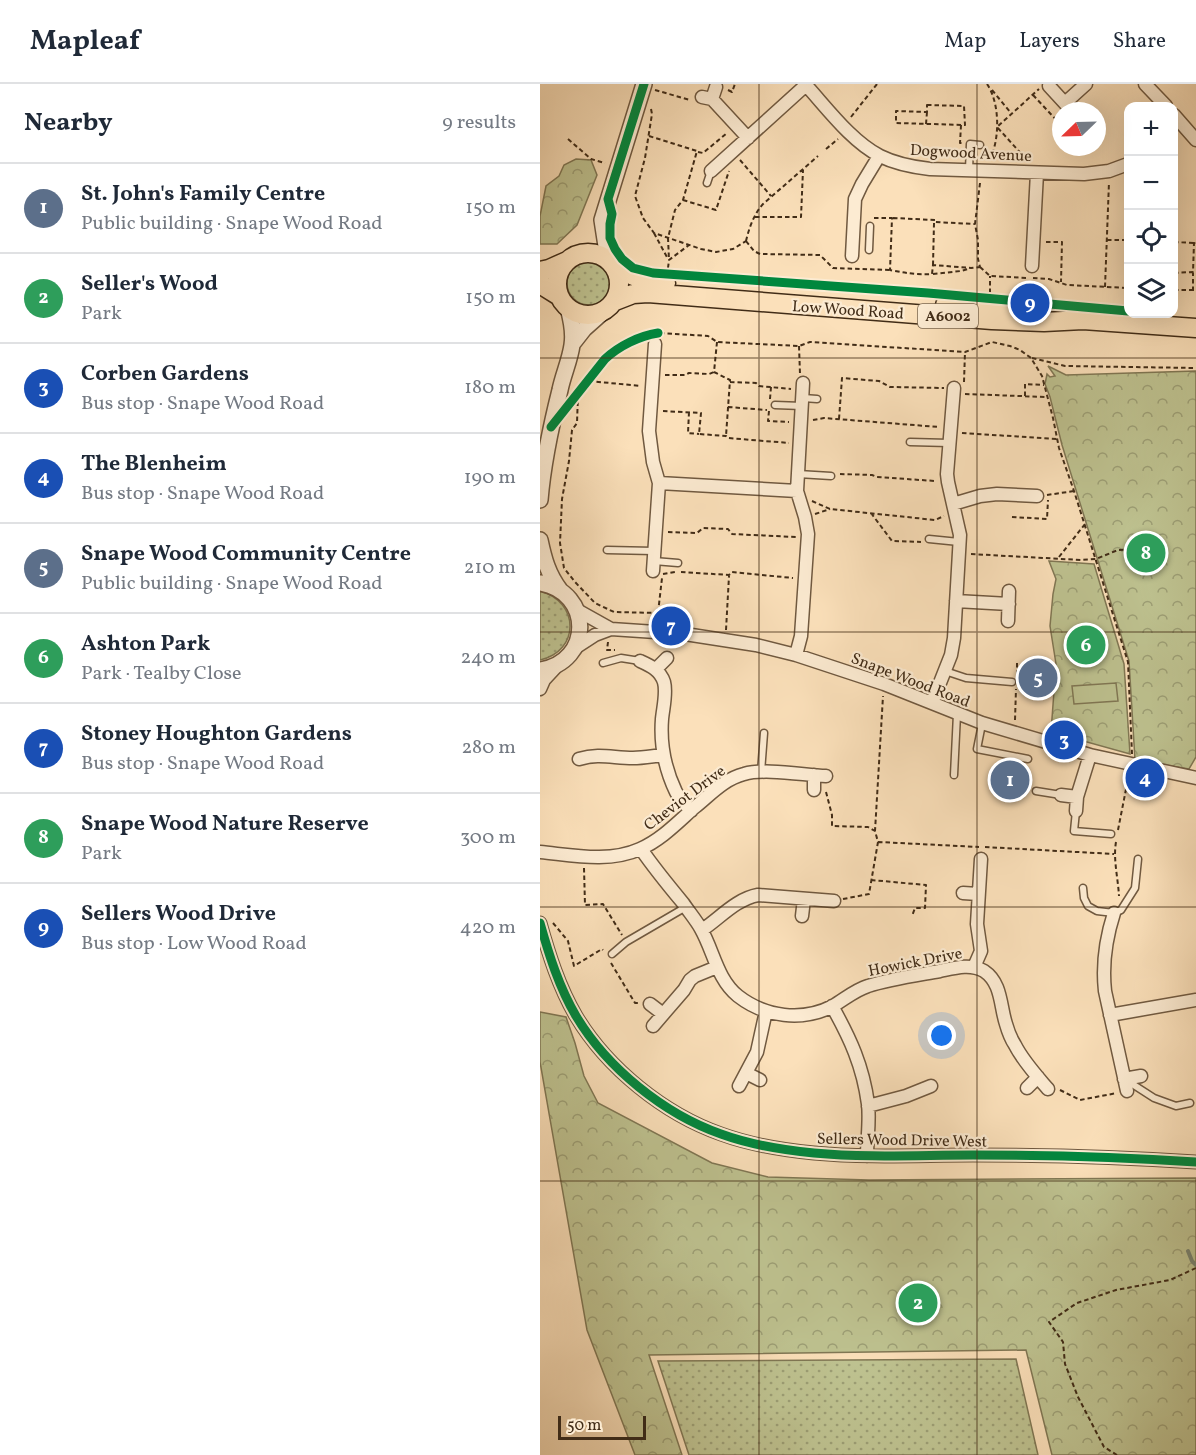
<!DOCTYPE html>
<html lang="en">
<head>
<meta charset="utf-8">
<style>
  :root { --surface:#fff; --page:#f2f2f3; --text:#1f2937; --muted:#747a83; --line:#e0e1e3; --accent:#0b8043 }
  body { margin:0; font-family:Vollkorn,serif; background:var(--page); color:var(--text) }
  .controls { position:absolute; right:18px; top:18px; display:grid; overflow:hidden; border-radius:12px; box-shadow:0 6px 24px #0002 }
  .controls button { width:54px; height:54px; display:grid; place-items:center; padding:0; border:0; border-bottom:2px solid var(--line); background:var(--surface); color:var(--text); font:30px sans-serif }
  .compass { position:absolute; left:512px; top:18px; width:54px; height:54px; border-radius:50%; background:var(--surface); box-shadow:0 6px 24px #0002; rotate:247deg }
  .scale { position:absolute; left:18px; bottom:15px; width:88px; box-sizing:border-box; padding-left:6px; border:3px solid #412c17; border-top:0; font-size:16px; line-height:21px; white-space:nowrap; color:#412c17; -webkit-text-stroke:4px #fcebd2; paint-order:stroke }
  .you { position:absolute; left:402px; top:952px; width:21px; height:21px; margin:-15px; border:4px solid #fff; border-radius:50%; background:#1a73e8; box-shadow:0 0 0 9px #1a73e833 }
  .badge { display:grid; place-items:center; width:39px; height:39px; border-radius:50%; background:var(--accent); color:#fff; font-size:20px; font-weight:700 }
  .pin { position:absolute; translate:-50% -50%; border:3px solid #fff; box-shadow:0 2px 6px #0006 }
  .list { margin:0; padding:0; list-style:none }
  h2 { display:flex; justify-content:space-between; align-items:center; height:78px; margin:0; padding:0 24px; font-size:26px }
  h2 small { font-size:20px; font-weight:400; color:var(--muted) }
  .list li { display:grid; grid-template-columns:39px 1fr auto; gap:18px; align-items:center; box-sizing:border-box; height:90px; padding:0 24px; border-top:2px solid var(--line) }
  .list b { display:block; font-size:22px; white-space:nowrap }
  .list p { margin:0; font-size:20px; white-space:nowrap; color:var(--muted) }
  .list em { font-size:20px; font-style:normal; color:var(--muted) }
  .icon { flex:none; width:33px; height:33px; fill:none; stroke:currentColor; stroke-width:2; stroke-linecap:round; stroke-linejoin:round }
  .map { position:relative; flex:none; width:656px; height:1371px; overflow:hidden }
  header { display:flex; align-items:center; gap:36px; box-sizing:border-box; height:84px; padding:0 30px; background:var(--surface); border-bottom:2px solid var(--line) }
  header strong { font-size:28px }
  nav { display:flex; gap:33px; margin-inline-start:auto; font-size:21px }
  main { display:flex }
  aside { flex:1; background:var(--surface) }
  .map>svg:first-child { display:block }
</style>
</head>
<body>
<header>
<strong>Mapleaf</strong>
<nav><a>Map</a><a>Layers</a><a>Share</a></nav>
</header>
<main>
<aside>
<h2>Nearby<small>9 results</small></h2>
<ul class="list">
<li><span class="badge" style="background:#5c6f8a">1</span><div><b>St. John's Family Centre</b><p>Public building · Snape Wood Road</p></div><em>150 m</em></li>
<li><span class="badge" style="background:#2e9e5b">2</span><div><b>Seller's Wood</b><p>Park</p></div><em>150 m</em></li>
<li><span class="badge" style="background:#1a4fb4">3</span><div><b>Corben Gardens</b><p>Bus stop · Snape Wood Road</p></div><em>180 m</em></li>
<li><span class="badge" style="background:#1a4fb4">4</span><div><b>The Blenheim</b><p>Bus stop · Snape Wood Road</p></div><em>190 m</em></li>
<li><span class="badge" style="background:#5c6f8a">5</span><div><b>Snape Wood Community Centre</b><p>Public building · Snape Wood Road</p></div><em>210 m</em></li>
<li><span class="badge" style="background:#2e9e5b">6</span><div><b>Ashton Park</b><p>Park · Tealby Close</p></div><em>240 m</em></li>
<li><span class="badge" style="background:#1a4fb4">7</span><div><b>Stoney Houghton Gardens</b><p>Bus stop · Snape Wood Road</p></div><em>280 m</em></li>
<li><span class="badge" style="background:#2e9e5b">8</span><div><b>Snape Wood Nature Reserve</b><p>Park</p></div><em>300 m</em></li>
<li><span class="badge" style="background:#1a4fb4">9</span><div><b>Sellers Wood Drive</b><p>Bus stop · Low Wood Road</p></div><em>420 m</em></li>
</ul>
</aside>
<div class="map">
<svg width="656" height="1371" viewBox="0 0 656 1371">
  <defs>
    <pattern id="grass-dots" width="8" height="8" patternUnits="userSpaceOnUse" patternTransform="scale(1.5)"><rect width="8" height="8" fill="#bec290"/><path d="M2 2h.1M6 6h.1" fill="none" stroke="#9c9e75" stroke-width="1.8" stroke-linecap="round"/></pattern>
    <pattern id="forest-crowns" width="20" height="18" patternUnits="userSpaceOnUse" patternTransform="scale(1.5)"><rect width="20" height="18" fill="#bec290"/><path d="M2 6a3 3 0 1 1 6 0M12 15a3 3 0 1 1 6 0" fill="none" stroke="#9c9e75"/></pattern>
  </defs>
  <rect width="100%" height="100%" fill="#fbe0ba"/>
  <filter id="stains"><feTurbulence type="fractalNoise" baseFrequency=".00333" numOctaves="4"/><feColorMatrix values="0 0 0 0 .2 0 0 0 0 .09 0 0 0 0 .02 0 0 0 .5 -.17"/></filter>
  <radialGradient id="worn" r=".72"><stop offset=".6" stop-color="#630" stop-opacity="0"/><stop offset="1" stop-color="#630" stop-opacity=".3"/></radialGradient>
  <path fill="url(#grass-dots)" stroke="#807754" stroke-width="1.5" d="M27 199a22 22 0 1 1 44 0a22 22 0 1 1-44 0Z
    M0,507C40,518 40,567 0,576Z
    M476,1275L498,1371H149L118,1277Z"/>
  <path fill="url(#forest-crowns)" stroke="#807754" stroke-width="1.5" d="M36,75L51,76L57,91L37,141L17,160H0V132L6,102L19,92L24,81Z
    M508,282L526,291L656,287V673L649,685L595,676L589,577L522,361L510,313L505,300L507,290L510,293L515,292Z
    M509,477L554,480L584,580L590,670L511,648L516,580L510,542L513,510L516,495Z
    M0,928L26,933L35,959L44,992L58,1019L172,1079L228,1093L329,1096L656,1094V1371H512L486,1266L109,1271L142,1371H95L47,1246L0,978Z"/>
  <path fill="#bec290" stroke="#807754" stroke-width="1.5" d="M576,599L578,617L534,620L532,602Z"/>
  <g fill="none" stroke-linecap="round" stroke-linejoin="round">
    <path stroke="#798370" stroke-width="4" d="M648,1167L652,1177L656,1181"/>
    <g stroke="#705940" stroke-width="9">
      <path id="service" d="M429,86L430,60L440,61
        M167,99L171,87
        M329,166L330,142
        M263,314L277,315
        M235,321L262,322
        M370,358L409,359
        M258,390L291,392
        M389,455L419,458
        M67,466L114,467
        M114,477L138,479
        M63,579L81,574L100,577
        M405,587L426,594L472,598
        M442,640L437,665L488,675
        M221,688L224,649
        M414,691L417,630
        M496,707L521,711
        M536,727L534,747L571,750
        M543,804L544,814L548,822L557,827L574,829L581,826L595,804L598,775
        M72,870L86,858L146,823
        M586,996L614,1014L636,1022L650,1019"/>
    </g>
    <g stroke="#705940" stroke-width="15">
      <path id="minor" d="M265,0C287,24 311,57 340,72C356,80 372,83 390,85L544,90L569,87L588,80
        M605,0L626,22
        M509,2L532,27
        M162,13L172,15L208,54
        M172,15L176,3
        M525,19L546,0
        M634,31L656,56
        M171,87L266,1
        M312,172L315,115L322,100L339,72
        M492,182L497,89
        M119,399L257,407
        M413,420L440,412L457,410L497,412
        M113,487L119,399L113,378L109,347L115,260
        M416,517L469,520
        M37,526L71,545
        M468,537L469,507
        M35,564L55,551L71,545L145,550L216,561L256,571L344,600L442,639L550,671L656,694
        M256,571L261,552L268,450L265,433L257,407L263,299
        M100,577C111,582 120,586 124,598C127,609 123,624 122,635C120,661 125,685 136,708C140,715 146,721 151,727
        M116,585L127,574
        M0,605L4,596L17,582
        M392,619L411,571L414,554L420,451L408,398L407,390L414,304
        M39,675C59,669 73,674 93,674C103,674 113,672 123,671
        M274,706V691
        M521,711L537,713
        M536,727L537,713L550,671
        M101,765C114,784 128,801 143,819C149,828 156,836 161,845C174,868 177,895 198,912C225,933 262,938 293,922C305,915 315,906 328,902C349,895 378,891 400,887C414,884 430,879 444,887C462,899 460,922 466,940C468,947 471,955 475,961C483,977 496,991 508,1005
        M0,768C32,771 69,779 100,765C121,756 138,738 155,723C170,711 184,695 204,690C225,684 263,691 286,692
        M423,809L438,810
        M574,829C566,854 562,880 565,907L587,1007
        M262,832L264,815
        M0,839C9,871 19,903 36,932C67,984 124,1030 181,1050C211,1061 243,1066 274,1069C327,1074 381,1071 433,1071C508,1071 582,1073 656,1078
        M162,846C180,834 196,815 218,811L294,817
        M434,883L441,867L437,840L441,775
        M110,920L123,930
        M292,922C310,954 323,982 328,1020C330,1036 327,1055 327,1072
        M570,931L656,916
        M113,942L144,906L150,896L155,892L177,883
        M206,989L220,996
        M584,995L601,992
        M199,1002L217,968L226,927
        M487,1004L498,993
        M328,1022L366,1012L391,1002"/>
    </g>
    <g stroke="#705940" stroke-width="18">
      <path id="tertiary" d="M68,175L62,136L104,0
        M33,259L44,245L62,229
        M0,416C3,379 11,342 20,306C23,291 30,276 32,261C34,249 31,235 28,224
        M0,456C4,475 8,490 20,506
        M0,499C53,508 53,578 0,586"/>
    </g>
    <g stroke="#412c17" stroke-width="21">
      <path id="primary" d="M17 200a31 31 0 1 1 62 0a31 31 0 1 1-62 0Z
        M74,181C94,194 102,197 126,199
        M0,187L9,185L27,177
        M0,200L19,212
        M75,217L93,210L108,209L452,236L504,238L543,236L656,244
        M405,221L500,227"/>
    </g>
    <path stroke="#412c17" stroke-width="2" stroke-dasharray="4.5 3" stroke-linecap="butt" d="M447,0C460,19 460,55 450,75
      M115,6L150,16
      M188,6L192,8L195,0
      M452,6L471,29
      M493,11L521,41
      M387,21L424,22L425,41L356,39V27L387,28Z
      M111,25L112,30L105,74L95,112L103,134L114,149L161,165L176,168L193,165L206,157
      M311,33L337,0
      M386,40L387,28
      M421,41L420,59H423
      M109,52L157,67L143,116L135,126L128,154L129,176
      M28,55L51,75L65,79
      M286,65L298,55
      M158,68L163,69L187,49
      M486,75L457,43L499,5
      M200,76L231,112
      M440,99L435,140L438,156V175L440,183
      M143,116L176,126L189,87
      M215,133H261L263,86
      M334,134H352L350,186C365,189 377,191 392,190L393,181L431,184L440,183
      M353,134L395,136V138L435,140
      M114,149L128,175
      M567,156H588
      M206,157L214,167L220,170L280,171L293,184L349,186
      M206,157C209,144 214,130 223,120L278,72
      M506,158H522L521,198
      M634,158L654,159
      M393,181L394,139
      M440,183L450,192L488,194
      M128,184L129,176L149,161
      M634,189L653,188L654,159L656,160
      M393,190L421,187L428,185
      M493,194L509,195L527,201L588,204
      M565,203L569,98
      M634,206H656
      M653,207V189
      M450,209V192
      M120,249L168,252L177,258L259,262L270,258L425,268L452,258L470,262L480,266L491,274L502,292L513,334L519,364L534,407L588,578L592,670
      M177,258L174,288L190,296L186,352
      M259,262L260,290
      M492,274L525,282L656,284
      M125,291H145L149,289L169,290L174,288
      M49,297L101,302
      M190,298L216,299L219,302L251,305
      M424,298L425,268
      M38,310L37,339L32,346L29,377L22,415L20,459L24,484L35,498L55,519L74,528L118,529
      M425,310L506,313
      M485,312V300L504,301
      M230,315L231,303
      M188,323L227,326
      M123,327L161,329L159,350L186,352L188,354L249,359
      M229,327L228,337L249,338
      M149,328L148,349L159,350
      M299,335L302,294L339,297L350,303L404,304
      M273,336L284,334L399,343
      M422,349L517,355
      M300,390L332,391L337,393L395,397
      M507,411L534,407
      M272,417L290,425L395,436L404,432
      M331,429L352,457L381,458
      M275,430L290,425
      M472,433L507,435L508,416
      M128,448L157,449L163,444L188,445L192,450L256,453
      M431,470L541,476L556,475L578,466L601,465L613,466
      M519,473L545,440
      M141,488L189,491L192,488L253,494
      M123,490L135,488
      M119,536L118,529L122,494
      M186,546L189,492
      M68,558L67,566H75
      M477,591V578
      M475,636L476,605
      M286,708L292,731V742L328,743L335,747
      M578,746L589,690
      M338,758L439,763
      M576,758C573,775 578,794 579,812
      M445,763L574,770
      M44,784L45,821L63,820L82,851
      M331,796L386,801L385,824H375L372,832
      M303,815L329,810L338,758L335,747L343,612
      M13,839L28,857L34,882L62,865L63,866
      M71,879L95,919H100
      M520,1006L540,1016L577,1009
      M577,1371L564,1363L538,1313L525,1280L523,1258L509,1238L537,1219L576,1206L630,1196L656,1184"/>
    <use href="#service" stroke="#fcebd2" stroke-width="6"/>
    <use href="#minor" stroke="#fcebd2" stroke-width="12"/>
    <use href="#tertiary" stroke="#fcebd2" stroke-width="15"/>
    <use href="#primary" stroke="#fbe0ba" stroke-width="18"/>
    <g stroke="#fcebd2" stroke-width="13">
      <path id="cycleway" d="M104,0L68,115L72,130L70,140V154L75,165L82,175L93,184L113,189L388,209L588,227
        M11,343L65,275C79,262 99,252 118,249
        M0,839C9,871 19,903 36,932C67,984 124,1030 181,1050C211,1061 243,1066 274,1069C327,1074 381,1071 433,1071C508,1071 582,1073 656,1078"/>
    </g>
    <use href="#cycleway" stroke="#00873e" stroke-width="9"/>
  </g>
  <path fill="none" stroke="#412c17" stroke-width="1.5" stroke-opacity="0.55" d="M219,0V1371M437,0V1371M0,274H656M0,548H656M0,823H656M0,1097H656"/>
  <g text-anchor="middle" stroke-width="4.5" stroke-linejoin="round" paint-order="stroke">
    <rect fill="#fcebd2" stroke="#79654f" stroke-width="1.5" x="378" y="220" width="60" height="24" rx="4.5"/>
    <g font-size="15" font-weight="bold" fill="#412c17">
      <text x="408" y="237">A6002</text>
    </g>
    <g font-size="16" fill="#412c17" stroke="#fcebd2">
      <text transform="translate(431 68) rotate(3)" y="6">Dogwood Avenue</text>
      <text transform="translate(308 225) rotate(4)" y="6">Low Wood Road</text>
      <text transform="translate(371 595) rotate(21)" y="6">Snape Wood Road</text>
      <text transform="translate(144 713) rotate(-37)" y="6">Cheviot Drive</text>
      <text transform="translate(375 877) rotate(-11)" y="6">Howick Drive</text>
      <text transform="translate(362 1055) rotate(1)" y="6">Sellers Wood Drive West</text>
    </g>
  </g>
  <rect width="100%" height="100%" filter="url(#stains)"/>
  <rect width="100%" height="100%" fill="url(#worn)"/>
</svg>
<div class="controls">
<button>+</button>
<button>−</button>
<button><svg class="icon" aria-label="locate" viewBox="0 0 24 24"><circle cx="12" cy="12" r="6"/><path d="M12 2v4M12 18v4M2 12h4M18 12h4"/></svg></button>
<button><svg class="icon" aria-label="layers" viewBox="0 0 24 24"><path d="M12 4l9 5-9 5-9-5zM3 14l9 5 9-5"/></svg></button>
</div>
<svg class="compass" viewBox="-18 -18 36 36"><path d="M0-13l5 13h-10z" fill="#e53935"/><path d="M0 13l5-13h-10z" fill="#747a83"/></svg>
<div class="scale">50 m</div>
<div class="you"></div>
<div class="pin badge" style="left:470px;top:696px;background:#5c6f8a">1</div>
<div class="pin badge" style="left:378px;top:1219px;background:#2e9e5b">2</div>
<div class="pin badge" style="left:524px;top:656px;background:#1a4fb4">3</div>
<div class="pin badge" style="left:605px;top:694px;background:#1a4fb4">4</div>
<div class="pin badge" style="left:498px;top:594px;background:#5c6f8a">5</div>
<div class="pin badge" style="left:546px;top:561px;background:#2e9e5b">6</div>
<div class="pin badge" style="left:131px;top:542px;background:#1a4fb4">7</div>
<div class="pin badge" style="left:606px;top:469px;background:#2e9e5b">8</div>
<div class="pin badge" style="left:490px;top:219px;background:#1a4fb4">9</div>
</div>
</main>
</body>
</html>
